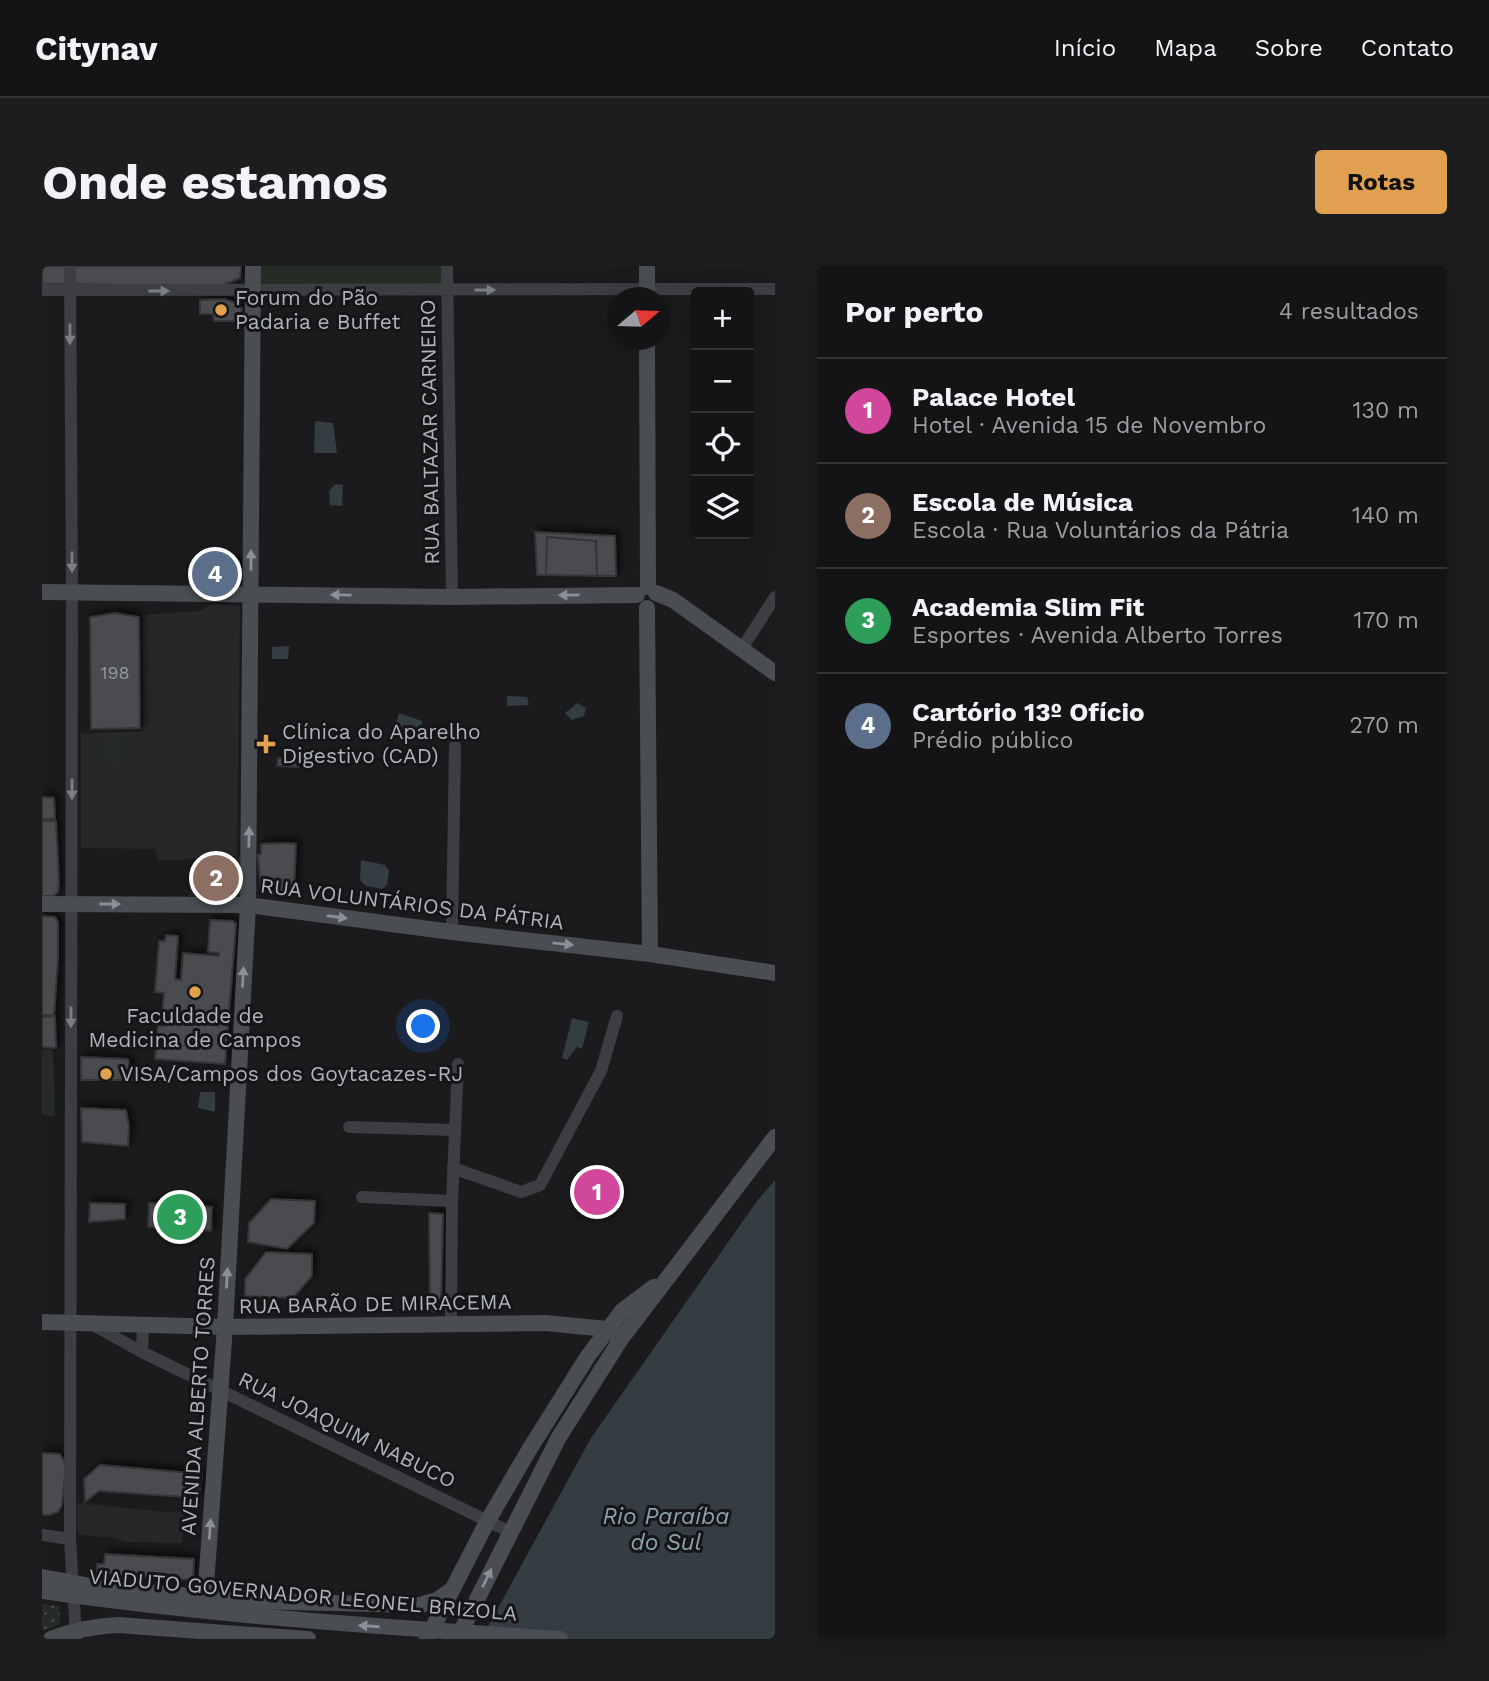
<!DOCTYPE html>
<html lang="pt">
<head>
<meta charset="utf-8">
<style>
  :root { --surface:#141416; --page:#1d1d1f; --text:#f1f3f6; --muted:#9d9ea1; --line:#333335; --accent:#e0a050 }
  body { margin:0; font-family:"Work Sans",sans-serif; background:var(--page); color:var(--text) }
  .controls { position:absolute; right:21px; top:21px; display:grid; overflow:hidden; border-radius:7px; box-shadow:0 7px 28px #0002 }
  .controls button { width:63px; height:63px; display:grid; place-items:center; padding:0; border:0; border-bottom:2px solid var(--line); background:var(--surface); color:var(--text); font:35px sans-serif }
  .compass { position:absolute; left:565px; top:21px; width:63px; height:63px; border-radius:50%; background:var(--surface); box-shadow:0 7px 28px #0002; rotate:71deg }
  .you { position:absolute; left:382px; top:761px; width:24px; height:24px; margin:-18px; border:5px solid #fff; border-radius:50%; background:#1a73e8; box-shadow:0 0 0 10px #1a73e833 }
  .badge { display:grid; place-items:center; width:46px; height:46px; border-radius:50%; background:var(--accent); color:#fff; font-size:23px; font-weight:700 }
  .pin { position:absolute; translate:-50% -50%; border:4px solid #fff; box-shadow:0 2px 7px #0006 }
  .list { margin:0; padding:0; list-style:none }
  h2 { display:flex; justify-content:space-between; align-items:center; height:91px; margin:0; padding:0 28px; font-size:30px }
  h2 small { font-size:23px; font-weight:400; color:var(--muted) }
  .list li { display:grid; grid-template-columns:46px 1fr auto; gap:21px; align-items:center; box-sizing:border-box; height:105px; padding:0 28px; border-top:2px solid var(--line) }
  .list b { display:block; font-size:26px; white-space:nowrap }
  .list p { margin:0; font-size:23px; white-space:nowrap; color:var(--muted) }
  .list em { font-size:23px; font-style:normal; color:var(--muted) }
  .icon { flex:none; width:38px; height:38px; fill:none; stroke:currentColor; stroke-width:2; stroke-linecap:round; stroke-linejoin:round }
  .map { position:relative; flex:none; width:733px; height:1373px; overflow:hidden; border-radius:7px }
  header { display:flex; align-items:center; gap:42px; box-sizing:border-box; height:98px; padding:0 35px; background:var(--surface); border-bottom:2px solid var(--line) }
  header strong { font-size:33px }
  nav { display:flex; gap:38px; margin-inline-start:auto; font-size:24px }
  .intro { display:flex; align-items:center; justify-content:space-between; box-sizing:border-box; height:168px; padding:0 42px }
  h1 { margin:0; font-size:49px }
  .button { padding:18px 32px; border-radius:7px; background:var(--accent); color:#111; font-size:24px; font-weight:700 }
  main { display:flex; gap:42px; padding:0 42px }
  aside { flex:1; background:var(--surface); border-radius:7px; box-shadow:0 7px 28px #0002 }
  .map>svg:first-child { display:block }
</style>
</head>
<body>
<header>
<strong>Citynav</strong>
<nav><a>Início</a><a>Mapa</a><a>Sobre</a><a>Contato</a></nav>
</header>
<div class="intro"><h1>Onde estamos</h1><a class="button">Rotas</a></div>
<main>
<div class="map">
<svg width="733" height="1373" viewBox="0 0 733 1373">
  <defs>
    <pattern id="garden-dots" width="8" height="8" patternUnits="userSpaceOnUse" patternTransform="scale(1.75)"><rect width="8" height="8" fill="#252c25"/><path d="M2 2h.1M6 6h.1" fill="none" stroke="#424843" stroke-width="1.8" stroke-linecap="round"/></pattern>
    <filter id="shadow"><feDropShadow dx="4" dy="-4" stdDeviation="3.5" flood-color="#0009"/></filter>
  </defs>
  <rect width="100%" height="100%" fill="#1b1b1d"/>
  <path fill="#27272a" d="M168,338L198,340L195,590L116,595L113,583L39,582V468L101,465L100,349L158,345Z
    M201,591V632L147,630L148,610H161L164,593Z
    M35,1237L125,1246L142,1245L140,1277L83,1276L73,1272L37,1269L35,1265Z"/>
  <path fill="#252c25" d="M217,0H400V18H217Z
    M63,469L79,472L77,497L62,494Z
    M11,783L13,850L0,849V784Z"/>
  <path fill="url(#garden-dots)" d="M0,1338L17,1340L18,1358L0,1365Z"/>
  <path fill="#343d42" d="M273,155L291,157L295,187H272Z
    M293,218L301,219L300,240L288,239L287,225Z
    M247,380L246,393H230V381Z
    M465,430L485,431L487,439L465,440Z
    M535,437L544,442L542,450L530,454L523,447Z
    M357,447L380,455L379,464L369,462L365,466L359,463L354,457Z
    M319,594L343,599L347,605L345,619L340,623L324,620L318,614Z
    M530,752L547,756L540,783L535,781L525,794L520,792Z
    M158,826H173V846L156,842Z
    M733,914V1373H439L549,1172L715,935Z"/>
  <path fill="#4a4b4f" stroke="#353539" stroke-width="2" filter="url(#shadow)" d="M0,0H199L198,12L180,20L0,18Z
    M182,33L197,38L200,43L197,55H172L171,48H158V34Z
    M493,266L573,270L574,310L495,309Z
    M505,271L554,275L555,310L504,309Z
    M197,295V314L192,318L160,320L147,319L148,306L162,305L161,296Z
    M73,347L97,351L98,462L49,463L48,351Z
    M236,492L253,493L256,501L235,500Z
    M0,531L12,532L13,553H0Z
    M0,555H14L17,616L16,626L11,630H0Z
    M242,577L254,578L252,626H219L216,589L219,588V578Z
    M0,650L13,651L16,656V692L12,749H0Z
    M168,654L191,655L194,658L183,798L113,793L116,760H123L124,754L120,753L122,727L113,726L117,675H123L124,669L136,670L133,713L139,714L141,687L177,690V687L166,686Z
    M13,750L14,782L0,781V751Z
    M39,791L86,793L90,814H39Z
    M39,842L84,844L87,860L86,880L40,876Z
    M229,933L273,935L272,957L245,983L206,976L207,957Z
    M48,937L83,938V953L47,956Z
    M107,937L170,941L169,965L106,961Z
    M387,947L401,948L399,1043L393,1046L388,1045Z
    M224,986L270,988V1010L251,1032L203,1030V1013Z
    M0,1187L18,1188L24,1199L20,1239L16,1246L7,1249H0Z
    M58,1199L160,1208L157,1232L57,1225L43,1236L42,1213Z
    M63,1288L152,1293L151,1314L55,1308V1298H62Z"/>
  <g fill="none" stroke-linecap="round" stroke-linejoin="round">
    <path stroke="#3c3e41" stroke-width="12" d="M28,0L30,326L28,1273L34,1371
      M405,0L410,331
      M0,24L733,23
      M699,384L733,331
      M410,666L413,480
      M307,861L413,864
      M411,902L479,926L498,919L559,805L575,750
      M320,931L410,935
      M409,1058L410,935L416,798
      M51,1059L100,1086L468,1266
      M100,1086L101,1060
      M0,1269L28,1273"/>
    <path stroke="#4a4d51" stroke-width="16" d="M605,0V32
      M605,74L606,321
      M0,326L410,331L595,329
      M614,327L631,334L733,407
      M605,342L608,688
      M0,638L206,639L410,666L608,688L733,707
      M0,1056L183,1061L503,1057L565,1063L579,1073
      M0,1311L60,1322L201,1335L378,1339L395,1334L408,1325
      M163,1332L183,1061L206,639L211,0
      M385,1373L445,1256L487,1184L546,1090L580,1045L612,1021
      M415,1373L517,1171L579,1073L733,871"/>
    <path stroke="#4a4d51" stroke-width="16" d="M0,1325C172,1350 345,1361 518,1373
      M9,1373C32,1364 52,1360 76,1359L266,1373"/>
  </g>
  <defs><path id="oneway-solid" d="M-6-.8H1V-3.2L6.5 0L1 3.2V.8H-6Z" transform="scale(1.75)"/></defs>
  <g fill="#7b7f84">
    <use href="#oneway-solid" transform="translate(443 24)"/>
    <use href="#oneway-solid" transform="translate(117 25)"/>
    <use href="#oneway-solid" transform="translate(28 68) rotate(90)"/>
    <use href="#oneway-solid" transform="translate(30 296) rotate(90)"/>
    <use href="#oneway-solid" transform="translate(30 523) rotate(90)"/>
    <use href="#oneway-solid" transform="translate(29 751) rotate(90)"/>
  </g>
  <g fill="#8c9096">
    <use href="#oneway-solid" transform="translate(209 294) rotate(-90)"/>
    <use href="#oneway-solid" transform="translate(299 329) rotate(-179)"/>
    <use href="#oneway-solid" transform="translate(527 329) rotate(179)"/>
    <use href="#oneway-solid" transform="translate(207 571) rotate(-89)"/>
    <use href="#oneway-solid" transform="translate(68 638)"/>
    <use href="#oneway-solid" transform="translate(295 651) rotate(8)"/>
    <use href="#oneway-solid" transform="translate(521 678) rotate(6)"/>
    <use href="#oneway-solid" transform="translate(201 711) rotate(-87)"/>
    <use href="#oneway-solid" transform="translate(185 1012) rotate(-87)"/>
    <use href="#oneway-solid" transform="translate(168 1263) rotate(-86)"/>
    <use href="#oneway-solid" transform="translate(445 1312) rotate(-64)"/>
    <use href="#oneway-solid" transform="translate(327 1360) rotate(-176)"/>
  </g>
  <g fill="#e0a050" stroke="#161618" stroke-width="2.5">
    <circle cx="179" cy="44" r="7"/>
    <path d="M220.5 467.5h7v7h7v7h-7v7h-7v-7h-7v-7h7z"/>
    <circle cx="153" cy="726" r="7"/>
    <circle cx="64" cy="808" r="7"/>
  </g>
  <g text-anchor="middle" stroke-width="6" stroke-linejoin="round" paint-order="stroke">
    <g font-size="18" fill="#969aa0">
      <text x="73" y="413">198</text>
    </g>
    <g font-size="21" fill="#afb4bb" stroke="#161618" text-anchor="start">
      <text x="193" y="39">Forum do Pão<tspan x="193" dy="24">Padaria e Buffet</tspan></text>
      <text x="240" y="473">Clínica do Aparelho<tspan x="240" dy="24">Digestivo (CAD)</tspan></text>
      <text x="153" y="757" text-anchor="middle">Faculdade de<tspan x="153" dy="24">Medicina de Campos</tspan></text>
      <text x="78" y="815">VISA/Campos dos Goytacazes-RJ</text>
    </g>
    <g font-size="21" fill="#afb4bb" stroke="#161618">
      <text transform="translate(388 166) rotate(-91)" y="7">RUA BALTAZAR CARNEIRO</text>
      <text transform="translate(370 638) rotate(7)" y="7">RUA VOLUNTÁRIOS DA PÁTRIA</text>
      <text transform="translate(333 1038) rotate(-1)" y="7">RUA BARÃO DE MIRACEMA</text>
      <text transform="translate(156 1130) rotate(-86)" y="7">AVENIDA ALBERTO TORRES</text>
      <text transform="translate(305 1164) rotate(26)" y="7">RUA JOAQUIM NABUCO</text>
      <text transform="translate(261 1329) rotate(5)" y="7">VIADUTO GOVERNADOR LEONEL BRIZOLA</text>
    </g>
    <g font-size="23" font-style="italic" fill="#8aa3b1" stroke="#161618">
      <text x="624" y="1258">Rio Paraíba<tspan x="624" dy="26">do Sul</tspan></text>
    </g>
  </g>
</svg>
<div class="controls">
<button>+</button>
<button>−</button>
<button><svg class="icon" aria-label="locate" viewBox="0 0 24 24"><circle cx="12" cy="12" r="6"/><path d="M12 2v4M12 18v4M2 12h4M18 12h4"/></svg></button>
<button><svg class="icon" aria-label="layers" viewBox="0 0 24 24"><path d="M12 4l9 5-9 5-9-5zM3 14l9 5 9-5"/></svg></button>
</div>
<svg class="compass" viewBox="-18 -18 36 36"><path d="M0-13l5 13h-10z" fill="#e53935"/><path d="M0 13l5-13h-10z" fill="#9d9ea1"/></svg>
<div class="you"></div>
<div class="pin badge" style="left:555px;top:926px;background:#d1479c">1</div>
<div class="pin badge" style="left:174px;top:612px;background:#8d6e63">2</div>
<div class="pin badge" style="left:138px;top:951px;background:#2e9e5b">3</div>
<div class="pin badge" style="left:173px;top:308px;background:#5c6f8a">4</div>
</div>
<aside>
<h2>Por perto<small>4 resultados</small></h2>
<ul class="list">
<li><span class="badge" style="background:#d1479c">1</span><div><b>Palace Hotel</b><p>Hotel · Avenida 15 de Novembro</p></div><em>130 m</em></li>
<li><span class="badge" style="background:#8d6e63">2</span><div><b>Escola de Música</b><p>Escola · Rua Voluntários da Pátria</p></div><em>140 m</em></li>
<li><span class="badge" style="background:#2e9e5b">3</span><div><b>Academia Slim Fit</b><p>Esportes · Avenida Alberto Torres</p></div><em>170 m</em></li>
<li><span class="badge" style="background:#5c6f8a">4</span><div><b>Cartório 13º Ofício</b><p>Prédio público</p></div><em>270 m</em></li>
</ul>
</aside>
</main>
</body>
</html>
